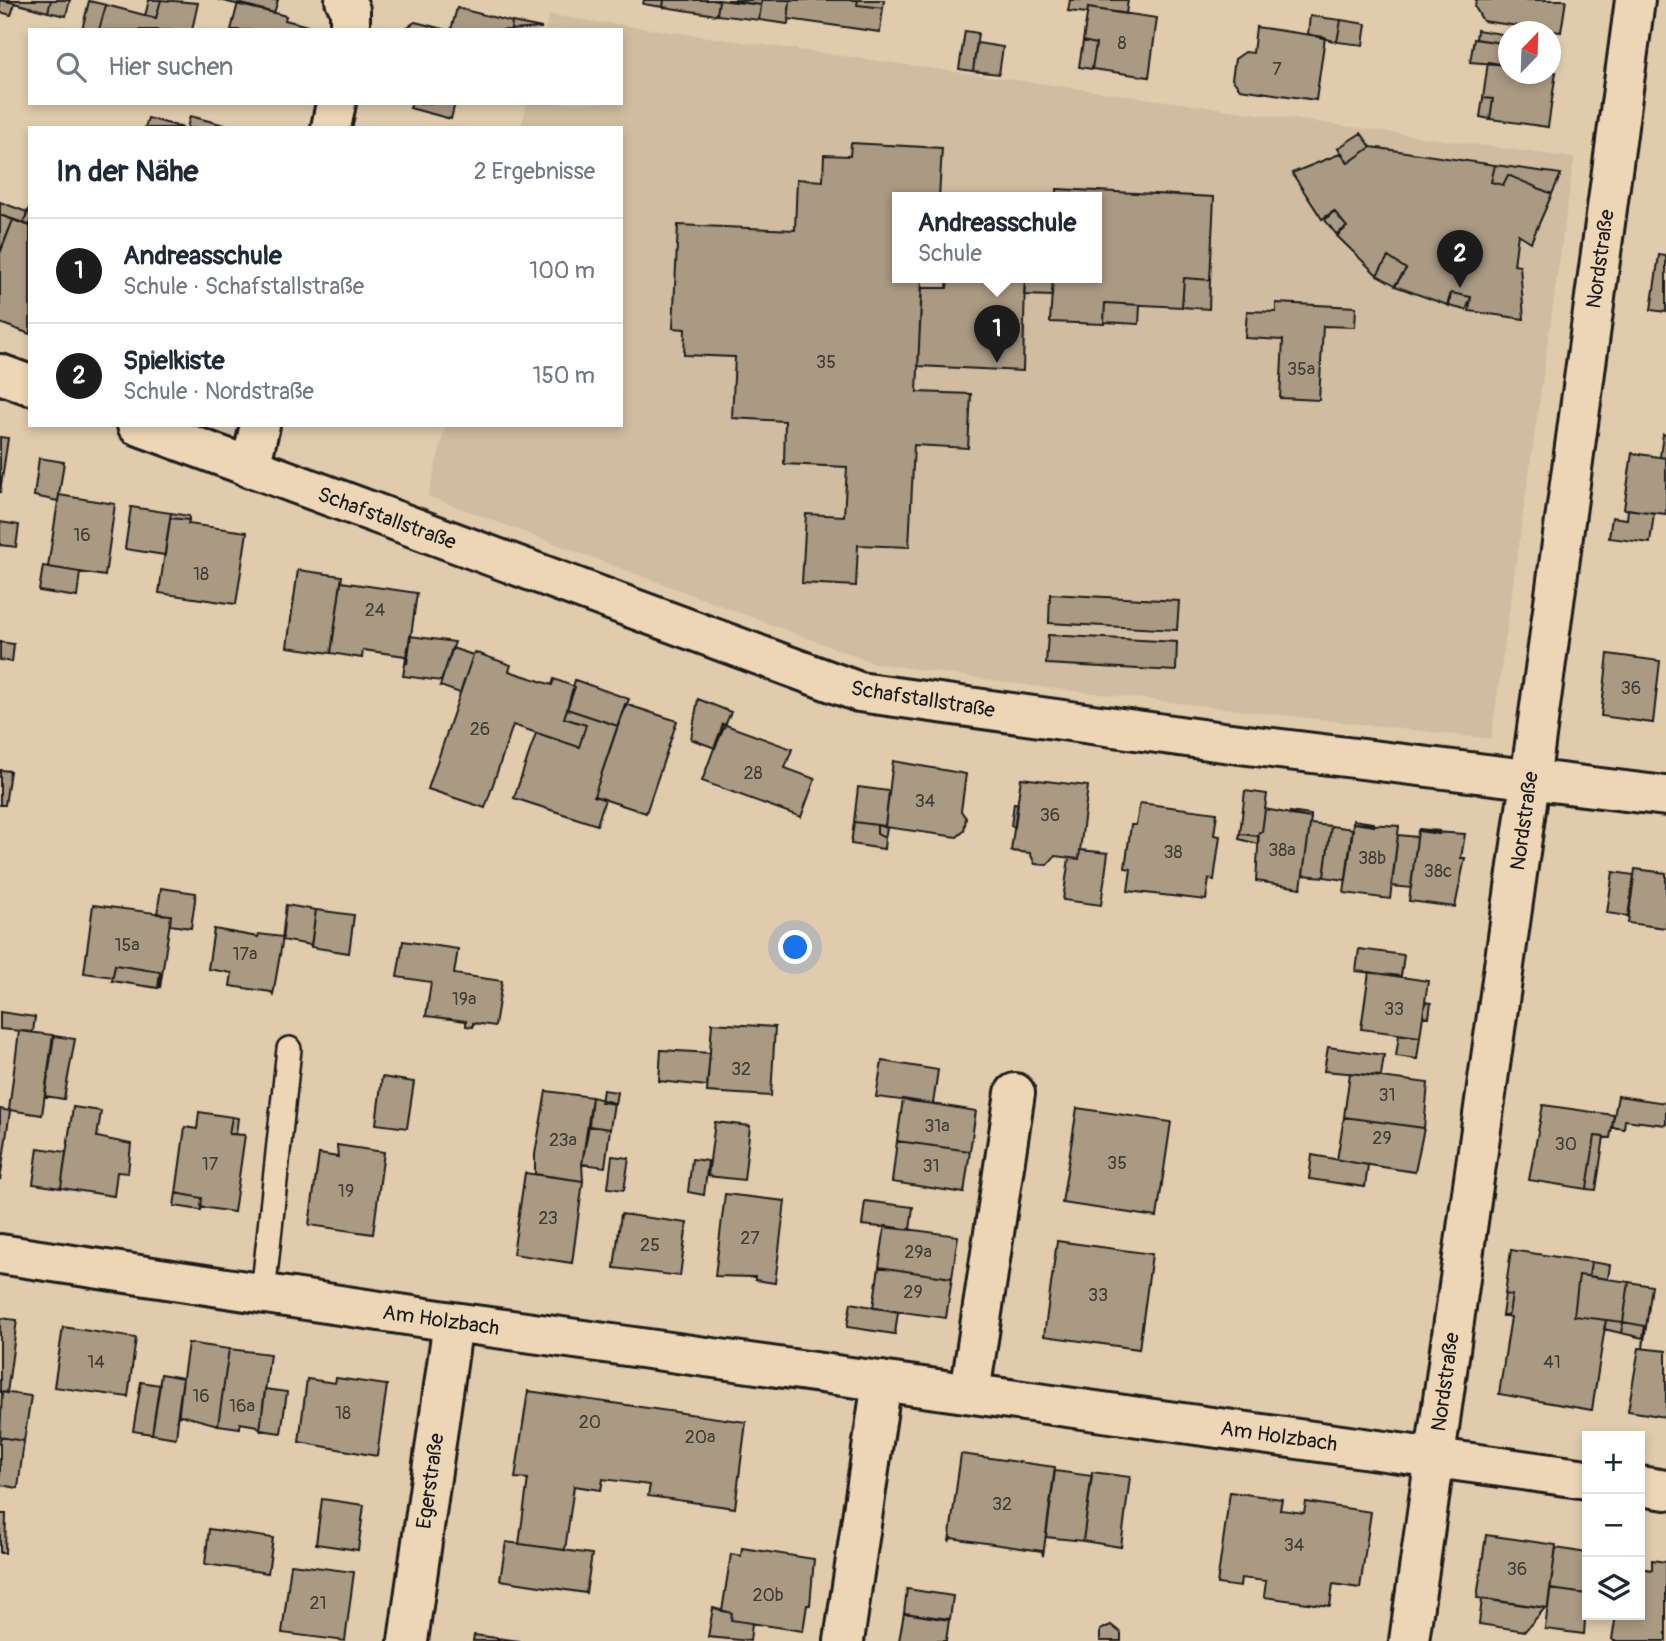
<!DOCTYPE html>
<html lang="de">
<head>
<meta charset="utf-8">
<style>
  :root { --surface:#fff; --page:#f6f6f7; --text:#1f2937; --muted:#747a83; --line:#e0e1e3; --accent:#1c1c1c }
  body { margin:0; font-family:Pangolin,sans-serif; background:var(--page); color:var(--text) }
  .controls { position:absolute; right:21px; bottom:21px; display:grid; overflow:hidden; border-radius:0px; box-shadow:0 4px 10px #0003 }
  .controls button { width:63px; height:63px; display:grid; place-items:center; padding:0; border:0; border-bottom:2px solid var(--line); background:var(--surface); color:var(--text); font:35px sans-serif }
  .compass { position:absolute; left:1498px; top:21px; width:63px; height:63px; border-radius:50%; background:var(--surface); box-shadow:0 4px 10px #0003; rotate:23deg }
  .you { position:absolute; left:796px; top:948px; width:24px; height:24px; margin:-18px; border:5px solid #fff; border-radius:50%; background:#1a73e8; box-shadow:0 0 0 10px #1a73e833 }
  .badge { display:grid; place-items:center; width:46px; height:46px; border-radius:50%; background:var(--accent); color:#fff; font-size:23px; font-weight:700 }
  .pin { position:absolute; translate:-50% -58px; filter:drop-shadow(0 2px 4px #0008) }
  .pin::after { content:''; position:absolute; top:37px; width:24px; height:21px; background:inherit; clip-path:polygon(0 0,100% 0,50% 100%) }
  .popup { position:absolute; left:892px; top:192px; width:210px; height:91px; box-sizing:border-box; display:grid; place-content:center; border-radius:0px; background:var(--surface); filter:drop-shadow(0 2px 5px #0005); font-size:23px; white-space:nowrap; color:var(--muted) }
  .popup b { font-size:26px; color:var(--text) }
  .popup::after { content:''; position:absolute; left:50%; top:100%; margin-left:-14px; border:14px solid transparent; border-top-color:var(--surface) }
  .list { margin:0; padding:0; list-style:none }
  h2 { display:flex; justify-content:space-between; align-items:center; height:91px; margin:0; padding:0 28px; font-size:30px }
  h2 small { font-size:23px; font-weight:400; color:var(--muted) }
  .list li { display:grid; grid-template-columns:46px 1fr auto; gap:21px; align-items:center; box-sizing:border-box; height:105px; padding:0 28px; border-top:2px solid var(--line) }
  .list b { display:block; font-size:26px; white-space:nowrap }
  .list p { margin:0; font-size:23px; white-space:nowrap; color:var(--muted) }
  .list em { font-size:23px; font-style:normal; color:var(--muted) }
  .icon { flex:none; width:38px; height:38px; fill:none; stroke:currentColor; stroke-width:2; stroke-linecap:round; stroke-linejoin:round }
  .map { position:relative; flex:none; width:1666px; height:1641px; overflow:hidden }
  .search { position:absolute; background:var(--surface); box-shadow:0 4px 10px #0003; left:28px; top:28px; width:595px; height:77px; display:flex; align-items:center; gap:18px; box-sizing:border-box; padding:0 24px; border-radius:0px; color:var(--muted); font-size:26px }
  .panel { position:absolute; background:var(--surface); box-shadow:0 4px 10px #0003; left:28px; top:126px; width:595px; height:301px; border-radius:0px }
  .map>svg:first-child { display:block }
</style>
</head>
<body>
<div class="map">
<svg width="1666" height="1641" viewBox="0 0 1666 1641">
  <rect width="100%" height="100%" fill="#e0cbac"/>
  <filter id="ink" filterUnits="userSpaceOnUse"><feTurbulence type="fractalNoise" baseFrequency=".0143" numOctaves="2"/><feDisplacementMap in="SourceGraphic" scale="14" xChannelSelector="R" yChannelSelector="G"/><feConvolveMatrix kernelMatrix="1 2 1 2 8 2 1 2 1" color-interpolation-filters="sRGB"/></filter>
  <g filter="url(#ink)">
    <path fill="#d0bca0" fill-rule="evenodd" d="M549,15L1574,158L1491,739L1040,687L874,663L428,496L446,425H621V128H521L527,103H621V30H545ZM897,197H1097V277H897Z"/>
    <path fill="#aa9a83" stroke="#1c1c1c" stroke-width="2" d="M0,0L15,3L11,15L0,12Z
      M3,0H51L48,12Z
      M51,0H70L66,16L48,12Z
      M149,0H161L156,18L145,16Z
      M161,0L198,3L192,30H99L106,5L156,18Z
      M219,0H278L274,13Z
      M644,0H664L663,7L643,4Z
      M664,0H719L717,15L663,7Z
      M719,0L761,5L759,20L717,15Z
      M727,0H762L761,5Z
      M762,0H790L788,24L759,20Z
      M790,0H858L857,5L883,8L880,32L788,19Z
      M858,0H884L883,8L857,5Z
      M1070,0H1128L1126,14L1088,8L1087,13L1068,11Z
      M1476,0H1566L1561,32L1483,21L1475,7Z
      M89,1L106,5L99,30H82Z
      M238,3L286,16L285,20L308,26L307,30H231Z
      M457,8L512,22L511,30H451Z
      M1088,8L1157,18L1149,77L1092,69L1096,44L1083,41Z
      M1310,16L1341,20L1337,42L1308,34Z
      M1341,20L1366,24L1363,45L1337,42Z
      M415,22L447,30H403Z
      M512,22L542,28L511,30Z
      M1256,27L1325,37L1316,100L1240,89L1232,79L1235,59L1245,52L1253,53Z
      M1477,30L1508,35V44L1476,39Z
      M965,31L978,33L973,71L959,69Z
      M1474,39L1508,44V65L1470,62Z
      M1083,41L1096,44L1092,69L1079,67Z
      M977,43L1003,47L999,74L973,71Z
      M1488,62L1508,65V74L1556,72L1548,127L1490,119L1493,99L1483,98Z
      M1483,98L1493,99L1490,119L1480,117Z
      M412,103H455L451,119L410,108Z
      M190,116L236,128H187Z
      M148,118L184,128H145Z
      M1361,133L1371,147L1348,163L1338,148Z
      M851,143L942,148L939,197H897V277H922L917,392L971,394L968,448L914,445L909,547L858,545L856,586L802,583L806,514L844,516L847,467L784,464L785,421L732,418L735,357L684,355L685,329L673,328L678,225L795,230L797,179L823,181L824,155L850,156Z
      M1371,147L1495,165L1491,182L1503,185L1508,175L1552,194L1531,242L1518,234L1514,265L1520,266L1524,319L1469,311L1471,297L1451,293L1447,305L1395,286L1406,269L1388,257L1377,275L1337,236L1347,227L1334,211L1322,219L1292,173L1342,153L1348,163Z
      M1495,165L1510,167L1561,174L1552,194L1508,175L1503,185L1491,182Z
      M1057,189L1214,197L1210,280L1184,278L1182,307L1105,303L1104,324L1050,322L1053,277H1097V197H1057Z
      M0,202L27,212L24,223L0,215Z
      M30,206V226L24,223Z
      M1334,211L1347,227L1336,234L1325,220Z
      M0,215L13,220L1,251L0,250Z
      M13,220L30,226V334L0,323V252Z
      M1659,255L1666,256V312L1651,310Z
      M1388,257L1406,269L1395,285L1377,275Z
      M948,277H1025L1023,371L918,366L922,288H947Z
      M1025,277H1053L1052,296L1024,295Z
      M1184,278L1210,280L1209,309L1182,307Z
      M1451,293L1471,297L1466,310L1449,306Z
      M1105,303L1140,305L1139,324L1104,322Z
      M1276,303L1356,307L1355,327L1323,326L1319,400L1280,398L1283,340L1245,338L1247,311L1276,312Z
      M1663,434L1666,435V458L1660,457Z
      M0,437L8,438L0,493Z
      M1632,453L1666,458V514L1624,509Z
      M39,458L64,462L58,501L34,496Z
      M59,495L115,504L105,576L48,567Z
      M131,507L171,513L165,555L125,549Z
      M1628,509L1654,513L1650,543L1609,538L1612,517L1627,519Z
      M171,513L189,516V520L170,518Z
      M170,518L189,520L188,524L247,532L236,604L159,593Z
      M0,522L19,525L16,547L0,545Z
      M43,566L80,572L77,597L39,591Z
      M298,570L342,576L331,653L287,647Z
      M341,582L417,593L407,664L405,656L363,650L362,658L331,653Z
      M1050,594L1179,601L1177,630L1049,623Z
      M1048,635L1177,642L1176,671L1046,664Z
      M410,636L455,642L441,681L403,676Z
      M0,642L14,644L12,662L0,660Z
      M452,648L473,655L460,693L440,686Z
      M474,652L511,665L509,671L552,685L554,679L575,687L564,718L586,725L579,747L513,725L485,808L428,789Z
      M1608,654L1660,661L1653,723L1601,716Z
      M575,680L629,699L618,726L567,709Z
      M698,699L731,712L715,748L691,739Z
      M625,704L677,721L646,813L594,796Z
      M567,709L618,726L594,796L605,799L597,825L514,798L536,733L579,747L586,725L564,718Z
      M723,724L792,749L785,768L815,779L801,817L702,781Z
      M893,761L966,774L961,811L966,818L964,831L957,837L885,827Z
      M0,770L10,771L5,805H0Z
      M1021,778L1088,786L1079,859L1055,856L1047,865L1035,864L1030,853L1011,851Z
      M858,787L889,791L885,826L854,822Z
      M1245,791L1267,794L1262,832H1259L1258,836L1240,834Z
      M1014,803L1018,804L1015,827L1011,826Z
      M1140,803L1217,813L1214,835L1220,836L1214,880L1209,879L1206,900L1128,891L1131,869L1125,868L1131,825H1136Z
      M1265,809L1311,818L1301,888L1256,881L1259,832H1262Z
      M1290,812L1311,815V818L1290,815Z
      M1353,820L1374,823V826L1353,823Z
      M854,822L877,825V834L885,838L884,849L851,844Z
      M1353,823L1399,826L1390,899L1344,893Z
      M1310,824L1331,826L1324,877L1303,875Z
      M877,825L887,828L885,838L877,834Z
      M1331,826L1353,829L1346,880L1324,877Z
      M1419,829L1439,831V834L1418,831Z
      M1418,831L1465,834L1461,858H1465L1455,907L1409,901Z
      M1240,834L1258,836V844L1239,839Z
      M1398,835L1417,837L1411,888L1392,886Z
      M1080,850L1108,853L1101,905L1063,900L1069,858L1079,859Z
      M1635,869L1666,873V928L1628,923Z
      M1613,872L1634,875L1628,916L1607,913Z
      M161,888L196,893L191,928L170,925L171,915L157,914Z
      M93,905L171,915L160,988V972L115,965L113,977L84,973Z
      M286,905L316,910L311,945L282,940Z
      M316,910L354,915L349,953L311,947Z
      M214,929L258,937L259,934L283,937L273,995L271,992L230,986L232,973L208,969Z
      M403,941L458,949L454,974L502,981L495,1026L473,1023V1027L466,1026V1021L426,1016L431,982L397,977Z
      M1359,949L1404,955L1401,976L1356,971Z
      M115,965L160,972L158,988L112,981Z
      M1369,972L1428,981L1420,1037L1361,1029Z
      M1425,1002L1431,1003L1429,1017L1423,1016Z
      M0,1012L35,1017L33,1032L0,1029Z
      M712,1023L775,1027L771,1096L707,1092Z
      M19,1031L53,1035L42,1115L9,1110Z
      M1399,1035L1420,1037L1417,1059L1396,1056Z
      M54,1036L75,1039L64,1099L45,1096Z
      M1328,1047L1384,1055L1381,1076L1324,1071Z
      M661,1050L710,1053L707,1086L659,1081Z
      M882,1061L938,1070L933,1104L876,1097Z
      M1350,1073L1428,1083L1424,1128L1344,1117Z
      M382,1077L414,1082L407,1128L376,1124Z
      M603,1090L617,1092L615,1104L601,1102Z
      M546,1091L592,1097L582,1164L583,1181L535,1174V1154Z
      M1618,1096L1666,1103V1125L1625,1120L1624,1129L1612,1127Z
      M592,1097L614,1103L610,1129L589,1126Z
      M903,1099L976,1111L970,1151L897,1141Z
      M1543,1105L1614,1115L1610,1138L1595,1136L1587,1189L1529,1180Z
      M73,1107L101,1111L97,1137L131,1144L128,1173L117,1172L114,1196L61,1188Z
      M1077,1108L1171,1122L1157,1217L1062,1203Z
      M0,1109L10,1111L0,1180Z
      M199,1112L232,1117L229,1134L245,1135L234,1212L201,1207L202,1198L176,1193L185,1127L197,1129Z
      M232,1117L238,1118L236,1134H229Z
      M1344,1117L1424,1128L1415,1172L1337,1160Z
      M715,1122L750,1126L744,1180L708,1176Z
      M589,1126L610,1129L605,1167L582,1164Z
      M1595,1136L1604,1137L1596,1190L1587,1189Z
      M897,1141L970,1151L964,1193L892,1182Z
      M337,1145L384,1152L373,1234L309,1225L319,1154L338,1157Z
      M38,1148L66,1152L61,1188L33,1184Z
      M1312,1155L1368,1165L1365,1187L1309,1179Z
      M612,1156L629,1158L624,1190L608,1188Z
      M692,1159L708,1161L704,1195L688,1192Z
      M525,1173L583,1181L572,1263L513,1254Z
      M176,1193L202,1198L201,1210L174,1206Z
      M725,1194L785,1201L775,1283L755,1280V1277L715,1276Z
      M865,1201L913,1207L910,1230L862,1225Z
      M621,1214L687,1223L680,1276L614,1268Z
      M885,1226L958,1236L952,1278L879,1267Z
      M1057,1241L1152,1254L1139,1349L1044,1336Z
      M1511,1250L1591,1262L1589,1276L1579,1275L1574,1316L1606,1320L1592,1410L1499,1394L1511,1317L1506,1316L1509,1314L1512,1295L1505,1294Z
      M1591,1262L1610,1265L1608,1279L1589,1276Z
      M879,1267L952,1278L946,1318L873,1308Z
      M1579,1275L1629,1282L1623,1322L1574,1316Z
      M1629,1282L1652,1286L1643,1348L1645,1326L1623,1322Z
      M1505,1294L1512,1295L1509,1314L1506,1316H1502Z
      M851,1303L898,1312L895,1334L847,1327Z
      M0,1318L17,1320L7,1393L0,1392Z
      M1606,1320L1623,1322L1621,1333L1604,1329Z
      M1623,1322L1645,1326L1643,1338L1621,1333Z
      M63,1327L136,1338L128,1397L54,1387Z
      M188,1343L229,1349L218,1425L181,1415L177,1419Z
      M1639,1348L1666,1351V1417L1628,1411Z
      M229,1349L270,1354L260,1430L257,1426L240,1423V1428L218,1425Z
      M161,1374L183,1378L176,1438L152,1434Z
      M336,1378L387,1385L377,1456L299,1442L307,1379L335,1383Z
      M141,1382L160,1385L152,1434L133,1431Z
      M265,1389L287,1392L281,1433L260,1430Z
      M528,1391L746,1422L735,1508L648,1496L650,1485L603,1479L601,1490L574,1486L565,1550L519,1544L528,1479L515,1478Z
      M2,1392L31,1396L24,1441L0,1437Z
      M0,1437L24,1441L18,1488L0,1485Z
      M961,1454L1055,1467L1043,1556L1042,1551L951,1538L949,1542Z
      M1055,1471L1092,1476L1083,1541L1046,1537Z
      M1092,1472L1130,1477L1121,1547L1083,1541Z
      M1230,1492L1282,1499L1280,1510L1304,1513L1306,1502L1371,1512L1360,1588L1333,1584L1330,1606L1264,1597L1266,1581L1241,1578L1240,1587L1217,1584Z
      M322,1499L364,1505L358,1550L316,1544Z
      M0,1514H6L5,1553H0Z
      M209,1529L273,1538L268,1573L205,1564Z
      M1486,1535L1556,1545L1548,1608L1477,1598Z
      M506,1542L592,1554L586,1593L500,1580Z
      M742,1548L814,1559L810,1605H807L803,1631L731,1620L732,1613L722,1611L731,1554L741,1556Z
      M1556,1548L1587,1553V1594L1550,1589Z
      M1652,1560L1666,1562V1641H1614L1612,1639L1616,1615H1640V1568L1652,1570Z
      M291,1564L354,1572L345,1641L282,1633Z
      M907,1589L953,1596L950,1619L904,1613Z
      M1550,1589L1587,1594L1584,1634L1545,1629Z
      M1482,1599L1545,1608L1525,1631L1479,1624Z
      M713,1608L732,1613L731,1620L752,1623L750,1641L708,1637Z
      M904,1613L949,1620L946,1641H899Z
      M1111,1625L1121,1633V1641H1100V1630Z
      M474,1635L520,1641H473Z"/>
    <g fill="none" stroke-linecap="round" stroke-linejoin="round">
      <g stroke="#1c1c1c" stroke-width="28">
        <path id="service" d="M263,1294L289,1049"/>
      </g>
      <g stroke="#1c1c1c" stroke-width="44">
        <path id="minor" d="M345,0L350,10V30
          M331,128L336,103
          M0,374L30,385
          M137,425L859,692L1223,742L1666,796
          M250,468L260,425
          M0,1254L453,1322L1587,1479
          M970,1393L1015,1093
          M1640,1486L1666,1490
          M408,1641L453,1322
          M844,1641L882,1381
          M1409,1641L1530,781L1635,0"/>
      </g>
      <use href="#service" stroke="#edd6b5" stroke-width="23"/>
      <use href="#minor" stroke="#edd6b5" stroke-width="38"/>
    </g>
  </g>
  <g text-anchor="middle" stroke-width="6" stroke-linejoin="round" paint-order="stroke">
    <g font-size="18" fill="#403c36">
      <text x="1122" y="49">8</text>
      <text x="1277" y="75">7</text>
      <text x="826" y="368">35</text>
      <text x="1301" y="375">35a</text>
      <text x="82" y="541">16</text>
      <text x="201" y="580">18</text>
      <text x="375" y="616">24</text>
      <text x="1631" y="694">36</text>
      <text x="480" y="735">26</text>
      <text x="753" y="779">28</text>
      <text x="925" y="807">34</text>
      <text x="1050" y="821">36</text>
      <text x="1282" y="856">38a</text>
      <text x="1173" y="858">38</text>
      <text x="1372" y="864">38b</text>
      <text x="1438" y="877">38c</text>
      <text x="127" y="951">15a</text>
      <text x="245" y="960">17a</text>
      <text x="464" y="1005">19a</text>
      <text x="1394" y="1015">33</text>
      <text x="741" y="1075">32</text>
      <text x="1387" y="1101">31</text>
      <text x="937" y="1132">31a</text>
      <text x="1382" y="1144">29</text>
      <text x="563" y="1146">23a</text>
      <text x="1566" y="1150">30</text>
      <text x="1117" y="1169">35</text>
      <text x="210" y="1170">17</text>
      <text x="931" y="1172">31</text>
      <text x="346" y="1197">19</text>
      <text x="548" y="1224">23</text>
      <text x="750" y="1244">27</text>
      <text x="650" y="1251">25</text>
      <text x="918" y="1258">29a</text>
      <text x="913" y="1298">29</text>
      <text x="1098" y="1301">33</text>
      <text x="96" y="1368">14</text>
      <text x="1552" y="1368">41</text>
      <text x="201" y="1402">16</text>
      <text x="242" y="1412">16a</text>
      <text x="343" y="1419">18</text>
      <text x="590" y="1428">20</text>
      <text x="700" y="1443">20a</text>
      <text x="1002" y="1510">32</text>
      <text x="1294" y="1551">34</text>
      <text x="1517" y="1575">36</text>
      <text x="768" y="1601">20b</text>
      <text x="318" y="1609">21</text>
    </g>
    <g font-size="21" fill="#1c1c1c" stroke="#edd6b5">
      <text transform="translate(1600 259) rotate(-82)" y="7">Nordstraße</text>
      <text transform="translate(387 518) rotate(20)" y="7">Schafstallstraße</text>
      <text transform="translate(923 699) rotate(9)" y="7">Schafstallstraße</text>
      <text transform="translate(1524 821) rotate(-82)" y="7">Nordstraße</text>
      <text transform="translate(441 1320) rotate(8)" y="7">Am Holzbach</text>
      <text transform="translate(1445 1382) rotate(-82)" y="7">Nordstraße</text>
      <text transform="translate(1279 1436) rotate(8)" y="7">Am Holzbach</text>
      <text transform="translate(430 1481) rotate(-82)" y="7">Egerstraße</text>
    </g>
  </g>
</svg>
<div class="controls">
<button>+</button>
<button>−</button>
<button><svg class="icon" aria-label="layers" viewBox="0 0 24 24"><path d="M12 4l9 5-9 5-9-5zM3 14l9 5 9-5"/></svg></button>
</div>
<svg class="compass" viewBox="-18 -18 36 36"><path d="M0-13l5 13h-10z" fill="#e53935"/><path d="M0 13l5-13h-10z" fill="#747a83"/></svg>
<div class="you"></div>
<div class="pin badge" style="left:997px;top:363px">1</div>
<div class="popup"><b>Andreasschule</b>Schule</div>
<div class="pin badge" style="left:1460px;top:288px">2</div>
<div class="search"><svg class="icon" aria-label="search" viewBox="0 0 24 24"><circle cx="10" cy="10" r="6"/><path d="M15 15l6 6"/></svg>Hier suchen</div>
<section class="panel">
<h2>In der Nähe<small>2 Ergebnisse</small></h2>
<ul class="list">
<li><span class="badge">1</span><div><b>Andreasschule</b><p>Schule · Schafstallstraße</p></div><em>100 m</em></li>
<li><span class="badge">2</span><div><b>Spielkiste</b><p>Schule · Nordstraße</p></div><em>150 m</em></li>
</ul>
</section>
</div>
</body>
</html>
